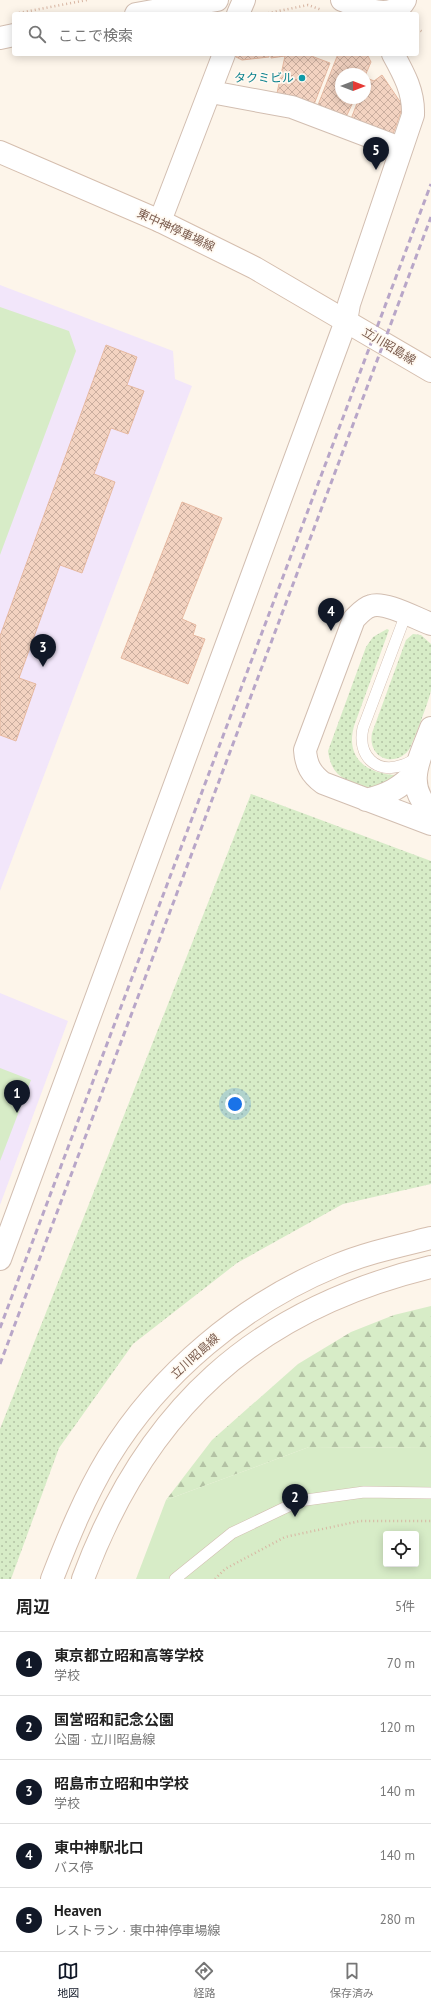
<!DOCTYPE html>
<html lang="ja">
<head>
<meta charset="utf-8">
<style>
  :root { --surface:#fff; --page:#f2f2f2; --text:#222; --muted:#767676; --line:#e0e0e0; --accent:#111827 }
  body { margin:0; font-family:"PT Sans","Noto Sans JP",sans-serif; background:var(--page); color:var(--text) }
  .controls { position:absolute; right:12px; bottom:12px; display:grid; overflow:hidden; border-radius:4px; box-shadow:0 2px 10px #0003 }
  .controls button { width:36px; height:36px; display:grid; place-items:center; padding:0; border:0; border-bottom:1px solid var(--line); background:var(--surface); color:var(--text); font:20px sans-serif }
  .compass { position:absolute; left:335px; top:68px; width:36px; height:36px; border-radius:50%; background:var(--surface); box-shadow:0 2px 10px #0003; rotate:90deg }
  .you { position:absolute; left:235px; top:1104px; width:14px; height:14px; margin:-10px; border:3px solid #fff; border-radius:50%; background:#1a73e8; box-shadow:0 0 0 6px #1a73e833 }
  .badge { display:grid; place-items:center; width:26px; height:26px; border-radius:50%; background:var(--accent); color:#fff; font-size:13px; font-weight:700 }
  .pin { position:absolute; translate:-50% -33px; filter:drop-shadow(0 1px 2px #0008) }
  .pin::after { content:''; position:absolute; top:21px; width:14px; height:12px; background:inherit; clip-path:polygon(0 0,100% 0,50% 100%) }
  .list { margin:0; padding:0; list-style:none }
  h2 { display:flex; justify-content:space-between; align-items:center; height:52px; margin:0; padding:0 16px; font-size:17px }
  h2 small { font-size:13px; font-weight:400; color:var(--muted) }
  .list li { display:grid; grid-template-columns:26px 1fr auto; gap:12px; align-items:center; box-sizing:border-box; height:64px; padding:0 16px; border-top:1px solid var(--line) }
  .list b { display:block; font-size:15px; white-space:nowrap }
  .list p { margin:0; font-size:13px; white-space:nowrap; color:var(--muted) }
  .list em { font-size:13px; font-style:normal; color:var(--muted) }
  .icon { flex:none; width:22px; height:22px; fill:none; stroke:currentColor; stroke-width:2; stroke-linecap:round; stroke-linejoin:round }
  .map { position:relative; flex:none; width:431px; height:1579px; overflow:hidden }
  .search { position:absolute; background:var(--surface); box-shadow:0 2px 10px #0003; left:12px; right:12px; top:12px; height:44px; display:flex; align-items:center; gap:10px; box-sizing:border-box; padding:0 14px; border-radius:4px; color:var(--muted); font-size:15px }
  .sheet { height:372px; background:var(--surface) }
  nav { display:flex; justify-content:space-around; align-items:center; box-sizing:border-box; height:56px; border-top:1px solid var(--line); background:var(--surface); font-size:11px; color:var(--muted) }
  nav a { display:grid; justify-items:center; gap:2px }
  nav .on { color:var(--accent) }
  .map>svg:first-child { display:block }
</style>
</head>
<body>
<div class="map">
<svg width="431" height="1579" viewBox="0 0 431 1579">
  <defs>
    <pattern id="grass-dots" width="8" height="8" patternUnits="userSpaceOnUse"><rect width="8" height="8" fill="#d7ecc7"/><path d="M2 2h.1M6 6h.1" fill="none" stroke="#b3c2a4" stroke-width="1.8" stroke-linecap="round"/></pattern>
    <pattern id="forest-firs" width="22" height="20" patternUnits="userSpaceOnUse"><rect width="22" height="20" fill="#d7ecc7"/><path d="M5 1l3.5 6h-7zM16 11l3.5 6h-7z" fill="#b3c2a4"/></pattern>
    <pattern id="building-cross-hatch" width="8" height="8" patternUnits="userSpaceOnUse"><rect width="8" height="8" fill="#f3d3c1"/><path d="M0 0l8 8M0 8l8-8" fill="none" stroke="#caae9f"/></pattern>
  </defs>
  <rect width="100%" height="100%" fill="#fdf5ea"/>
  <path fill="#f2e6fa" d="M0,285L173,351L175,379L192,386L0,891Z
    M0,993L68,1021L0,1205Z"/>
  <path fill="url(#grass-dots)" d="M387,629L389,630L354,726C345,758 367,774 396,775V778L368,789C345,779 332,778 328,751L366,647L373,637Z
    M413,634L421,635L431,644C431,659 431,675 431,690C430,698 414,740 410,748C398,768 367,760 372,733L406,640Z
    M251,794L431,861V1184L343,1204L237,1263L133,1344L59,1448L11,1579H0V1429Z"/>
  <path fill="url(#forest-firs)" d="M431,1306V1448L309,1447L166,1500L212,1440L298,1364L351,1332L394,1315Z"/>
  <path fill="#d7ecc7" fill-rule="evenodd" d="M0,307L69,331L76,351L0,555Z
    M0,1068L31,1080L0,1161Z
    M309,1447L431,1448V1579H136L166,1500ZM386,1534H416V1564H386Z"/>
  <path fill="url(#building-cross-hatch)" stroke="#e6b9a1" d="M235,54H269V57L242,60L236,57Z
    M271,54H306L330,63L313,107L277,93L285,56L271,58Z
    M338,54H367L371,62L365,76V74H341V98H355L346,117L318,105Z
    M382,75L403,106L392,137L351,119L359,98H365V83L367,78L374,81Z
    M106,345L137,357L127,385L144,391L128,434L111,428L94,474L115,482L82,573L60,565L19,678L36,684L16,741L0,735V636Z
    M182,502L222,518L182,619L196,625L193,635L205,639L188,684L121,658Z"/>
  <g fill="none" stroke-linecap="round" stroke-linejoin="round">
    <g stroke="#d2beb1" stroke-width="12">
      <path id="service" d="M406,614L363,728C357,755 376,775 403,765C409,763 415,759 420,756
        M175,1579L232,1533L299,1501L364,1492L431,1493"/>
    </g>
    <g stroke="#d2beb1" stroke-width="24">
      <path id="minor" d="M238,14L244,0
        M211,92L292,107L400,148
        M160,221L224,54
        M0,1259L346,321L349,304L413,115C414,92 404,74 393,54"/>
    </g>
    <g stroke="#d2beb1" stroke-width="24">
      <path id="tertiary" d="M342,0C361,7 392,23 405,0
        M136,14L217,0
        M0,38L14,35
        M431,624C417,619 385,601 371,606C364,608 359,614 354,619L305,750C306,765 311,774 323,783L431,824
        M431,728C420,758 403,785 431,811
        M366,800C387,795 401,788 415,772"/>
    </g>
    <g stroke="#d5beae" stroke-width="24">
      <path id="secondary" d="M0,152L160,221L255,268L431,371
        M52,1579C68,1538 85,1496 108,1458C160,1373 243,1304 335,1266C366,1253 399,1246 431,1238
        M83,1579C146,1409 254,1310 431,1267"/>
    </g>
    <path stroke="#d8b6a3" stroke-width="2.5" stroke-dasharray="1 3" stroke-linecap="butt" d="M19,13L87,0
      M264,14L308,5L322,10
      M417,29L423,32
      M215,1579L225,1569L285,1537L360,1521H431"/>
    <use href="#service" stroke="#fff" stroke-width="11"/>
    <use href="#minor" stroke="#fff" stroke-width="22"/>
    <use href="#tertiary" stroke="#fff" stroke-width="22"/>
    <use href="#secondary" stroke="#fff" stroke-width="22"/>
    <path stroke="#b8a6c8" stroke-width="3" stroke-dasharray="6 4" stroke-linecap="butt" d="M0,1328L431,184
      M0,1364L431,217"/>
  </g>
  <circle fill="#0f9aa8" stroke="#fff9f1" stroke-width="1.5" cx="302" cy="78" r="4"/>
  <g text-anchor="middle" stroke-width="3.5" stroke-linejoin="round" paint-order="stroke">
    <g font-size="12" fill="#0d838f" stroke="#fff9f1" text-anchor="end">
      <text x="294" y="82">タクミビル</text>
    </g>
    <g font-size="12" fill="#795a4c" stroke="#fff9f1">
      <text transform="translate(176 230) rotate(25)" y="4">東中神停車場線</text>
      <text transform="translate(389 346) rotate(31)" y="4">立川昭島線</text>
      <text transform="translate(195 1356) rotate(-42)" y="4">立川昭島線</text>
    </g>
  </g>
</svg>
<div class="controls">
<button><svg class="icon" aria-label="locate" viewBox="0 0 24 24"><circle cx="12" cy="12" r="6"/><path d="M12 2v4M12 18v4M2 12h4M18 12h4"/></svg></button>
</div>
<svg class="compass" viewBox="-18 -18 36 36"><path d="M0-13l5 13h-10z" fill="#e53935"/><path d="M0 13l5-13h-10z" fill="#767676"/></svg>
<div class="you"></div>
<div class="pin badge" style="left:17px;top:1113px">1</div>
<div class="pin badge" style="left:295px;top:1517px">2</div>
<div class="pin badge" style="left:43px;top:667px">3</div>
<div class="pin badge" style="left:331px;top:631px">4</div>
<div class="pin badge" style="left:376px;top:170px">5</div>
<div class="search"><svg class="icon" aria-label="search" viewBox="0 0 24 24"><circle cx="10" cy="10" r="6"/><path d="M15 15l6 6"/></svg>ここで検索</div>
</div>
<section class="sheet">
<h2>周辺<small>5件</small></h2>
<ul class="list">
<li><span class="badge">1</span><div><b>東京都立昭和高等学校</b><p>学校</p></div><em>70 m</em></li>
<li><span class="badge">2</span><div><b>国営昭和記念公園</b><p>公園 · 立川昭島線</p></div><em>120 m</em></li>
<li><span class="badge">3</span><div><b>昭島市立昭和中学校</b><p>学校</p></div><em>140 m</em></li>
<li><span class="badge">4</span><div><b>東中神駅北口</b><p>バス停</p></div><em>140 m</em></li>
<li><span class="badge">5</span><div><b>Heaven</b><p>レストラン · 東中神停車場線</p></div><em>280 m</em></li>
</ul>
</section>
<nav>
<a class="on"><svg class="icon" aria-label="map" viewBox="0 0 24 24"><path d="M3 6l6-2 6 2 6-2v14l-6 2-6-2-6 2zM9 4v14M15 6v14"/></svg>地図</a>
<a><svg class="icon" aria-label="directions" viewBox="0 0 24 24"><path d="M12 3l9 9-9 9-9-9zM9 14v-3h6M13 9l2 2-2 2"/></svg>経路</a>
<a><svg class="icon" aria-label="saved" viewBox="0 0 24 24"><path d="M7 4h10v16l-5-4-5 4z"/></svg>保存済み</a>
</nav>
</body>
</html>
